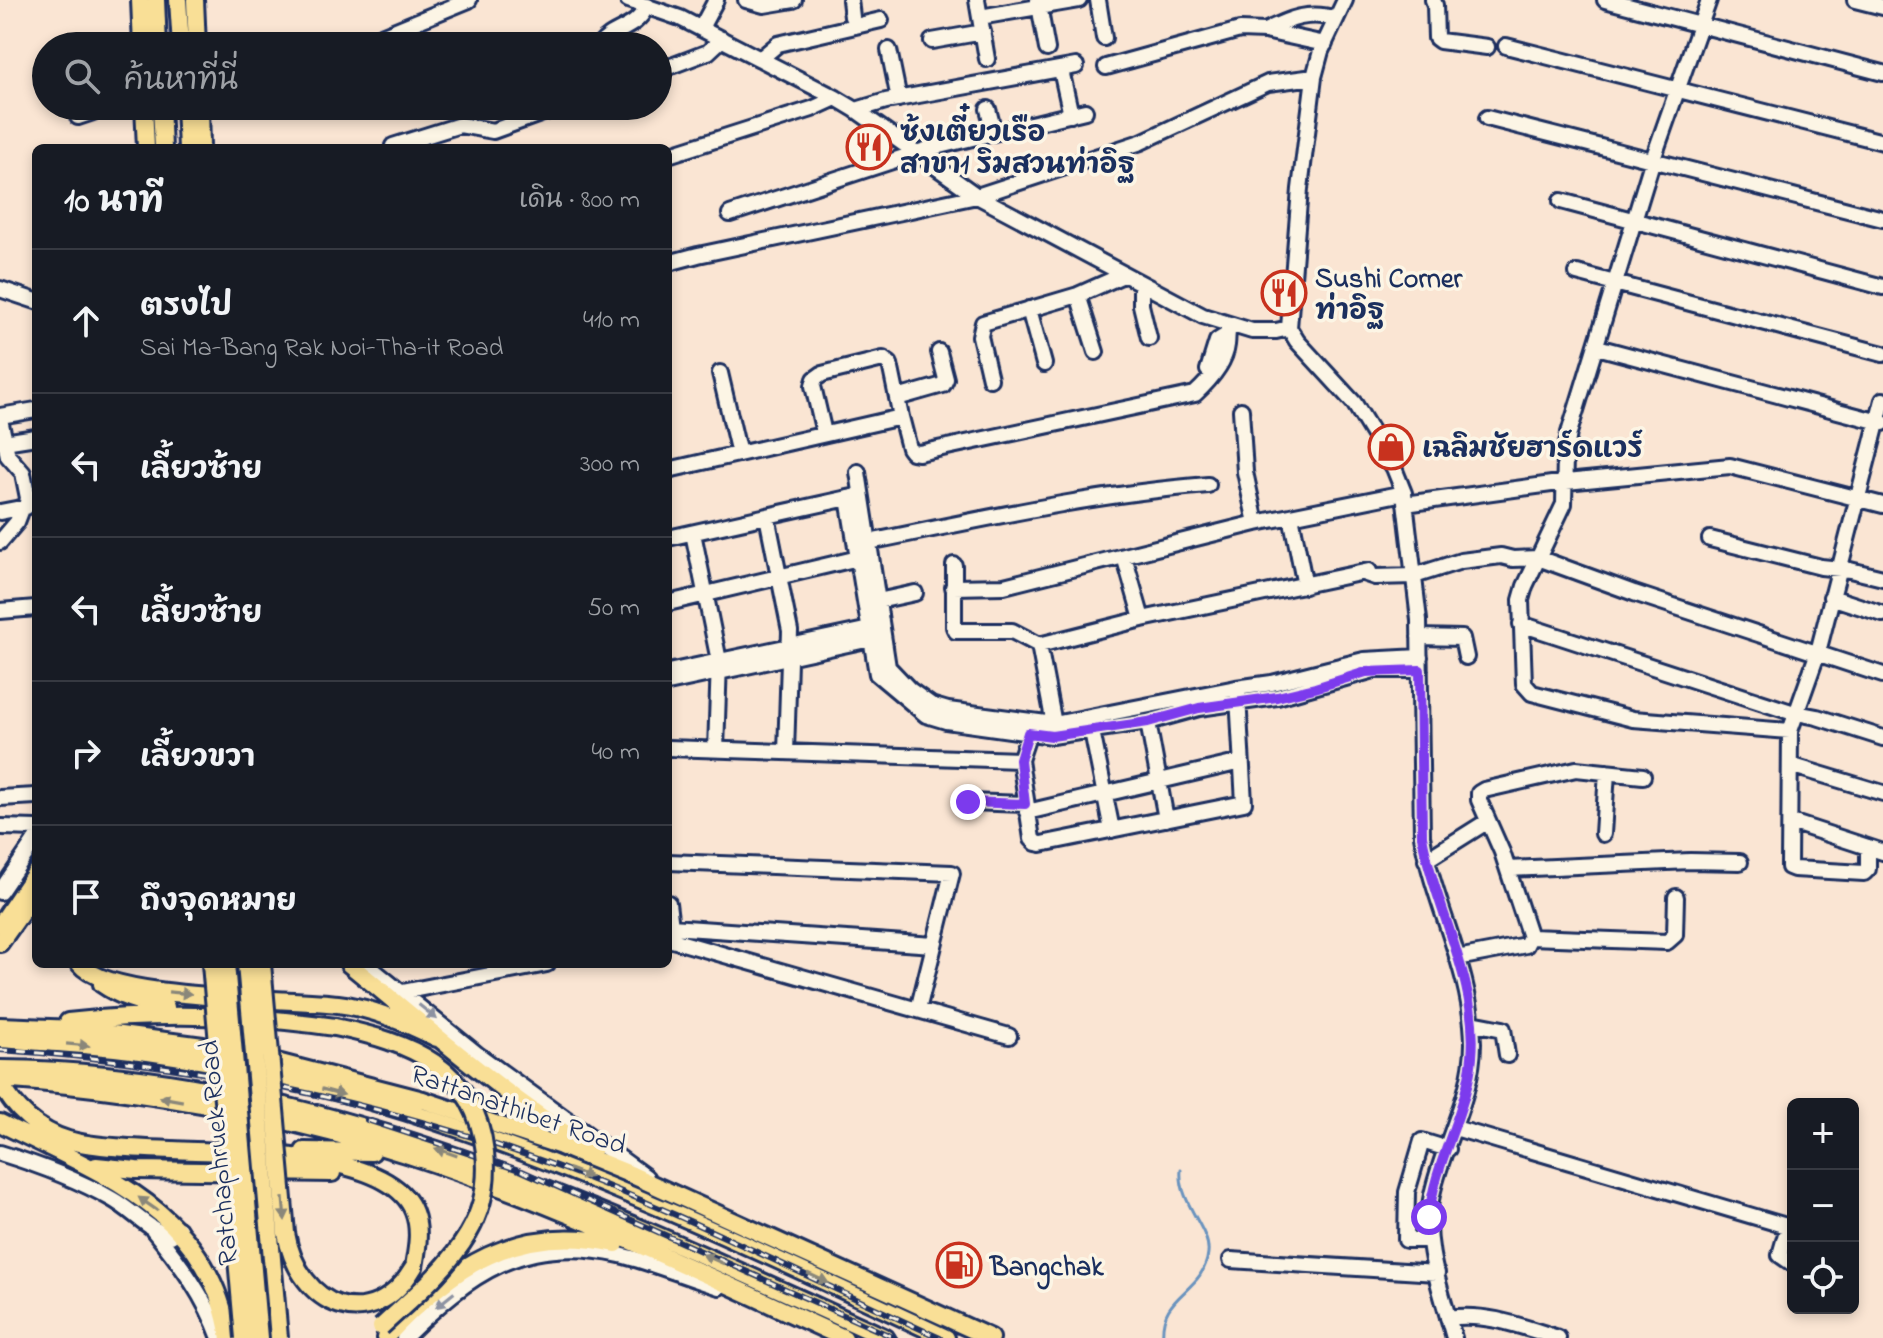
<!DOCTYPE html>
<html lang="th">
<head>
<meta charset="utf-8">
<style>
  :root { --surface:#171b24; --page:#242831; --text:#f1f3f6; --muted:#9ea1a6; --line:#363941 }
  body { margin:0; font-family:"Indie Flower","Playpen Sans Thai",sans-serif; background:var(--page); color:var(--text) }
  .controls { position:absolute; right:24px; bottom:24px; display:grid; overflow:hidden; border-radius:12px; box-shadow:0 4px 12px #0003 }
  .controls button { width:72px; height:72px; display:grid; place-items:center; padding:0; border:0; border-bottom:2px solid var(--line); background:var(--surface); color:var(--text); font:40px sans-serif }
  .stop { position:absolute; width:24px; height:24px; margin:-18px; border:6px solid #7c3aed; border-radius:50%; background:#fff }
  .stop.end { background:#7c3aed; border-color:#fff; box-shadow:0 2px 8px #0008 }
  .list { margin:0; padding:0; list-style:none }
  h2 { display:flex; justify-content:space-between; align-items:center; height:104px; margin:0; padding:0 32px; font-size:34px }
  h2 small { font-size:26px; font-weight:400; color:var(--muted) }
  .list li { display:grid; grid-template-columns:52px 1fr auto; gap:24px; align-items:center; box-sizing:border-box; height:144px; padding:0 32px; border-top:2px solid var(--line) }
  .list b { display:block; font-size:30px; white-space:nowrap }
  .list p { margin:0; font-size:26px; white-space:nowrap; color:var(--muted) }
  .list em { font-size:26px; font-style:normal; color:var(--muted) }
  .icon { flex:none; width:44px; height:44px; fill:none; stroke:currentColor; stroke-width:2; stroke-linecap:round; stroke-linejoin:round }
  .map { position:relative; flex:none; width:1883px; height:1338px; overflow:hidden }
  .search { position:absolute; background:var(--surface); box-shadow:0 4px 12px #0003; left:32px; top:32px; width:640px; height:88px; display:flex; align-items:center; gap:20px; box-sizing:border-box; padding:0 28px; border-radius:44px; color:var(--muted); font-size:30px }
  .panel { position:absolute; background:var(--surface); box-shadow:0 4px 12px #0003; left:32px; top:144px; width:640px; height:824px; border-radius:12px }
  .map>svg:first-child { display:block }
</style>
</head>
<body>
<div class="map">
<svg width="1883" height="1338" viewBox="0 0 1883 1338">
  <rect width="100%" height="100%" fill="#fae5d3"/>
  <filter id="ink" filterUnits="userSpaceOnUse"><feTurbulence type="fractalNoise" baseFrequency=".0125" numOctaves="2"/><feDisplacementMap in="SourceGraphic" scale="16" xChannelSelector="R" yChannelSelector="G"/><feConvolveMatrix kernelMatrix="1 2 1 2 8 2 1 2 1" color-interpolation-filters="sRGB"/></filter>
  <g filter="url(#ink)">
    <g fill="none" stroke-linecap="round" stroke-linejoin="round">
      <path stroke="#6a93be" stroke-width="3" d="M1163,1338C1159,1293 1204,1293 1208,1253C1211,1230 1178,1203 1181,1170"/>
      <g stroke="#1b2f5e" stroke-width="20">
        <path id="minor" d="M628,0L680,18L836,98L856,110L977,196L1203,316L1252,331H1276L1289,328
          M746,0L764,5L794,0
          M850,0L852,17
          M977,0L987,59
          M1038,0L1047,49
          M1098,0L1104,38
          M1345,0L1321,51L1314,77L1300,189L1289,328L1297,341L1354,403L1394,468L1404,493L1419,620L1422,836C1434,906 1472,971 1473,1043C1473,1097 1443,1143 1432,1195C1421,1242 1442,1293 1454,1338
          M1433,0L1435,5L1436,38L1440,41L1487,47
          M1605,0L1883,73
          M1709,0L1653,159L1569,433L1565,456L1564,504L1525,586L1521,600L1524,684L1532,693L1633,719L1790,731
          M1855,0L1883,7
          M980,17L1079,0
          M701,28L716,0
          M1265,31C1289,19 1310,10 1336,19
          M932,41L983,32
          M357,46L469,0
          M599,46C614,27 635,31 647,6
          M1506,46L1883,142
          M889,50L899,99
          M760,59L778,44L881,20
          M1106,67L1240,30L1265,31L1325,44
          M1061,70L1071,115
          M658,71L708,52L722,39
          M988,109L994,132
          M856,110L886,101L1076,66
          M78,117L111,106
          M1487,118L1883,219
          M393,146L460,125L493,131L562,106
          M668,155L812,109L836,98
          M1561,201L1883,287
          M730,214L935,147L1085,111
          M668,263L698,255L977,196L1141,142L1268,83L1314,77
          M1577,273L1883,354
          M1141,284V305L1149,338
          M0,289L36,301
          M1078,295L1096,352
          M1029,309L1044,364
          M1597,347L1883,423
          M1208,370L1217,341L1225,336
          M720,373L739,454
          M990,379L980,336L983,323L1078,295L1123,275
          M897,398L943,385L946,379L939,352
          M1241,410L1245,472L1256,523
          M0,416L36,410
          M0,419L8,456L23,473L28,498L26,507L0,512
          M824,433L813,386L815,379L822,374L883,359L890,364L901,417
          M4,442L36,437
          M668,470L901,417L909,448L912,452L919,453L1195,394C1208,382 1225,364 1227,345C1228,337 1227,333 1229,325
          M858,472L888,667L910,690L931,705L948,710L1054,724L1236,688L1272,683L1364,660L1420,657
          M848,498L877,674L926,715L946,721L1052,736L1148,722L1199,708L1277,697L1374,670H1420
          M1405,504L1566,482L1730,466L1883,505
          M767,516L790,631L786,752
          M1291,516L1305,586
          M693,533L719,661L716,750
          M668,538L857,496
          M1710,539L1821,567L1850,570L1883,578
          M0,542L17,522L22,509
          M869,542C982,519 1093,494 1208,485
          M1124,556L1142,619
          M954,565V627L956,631H1012L1039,645L1142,619L1369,571
          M1363,573L1375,577L1414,576L1461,561L1501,556L1513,559L1538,558L1634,593L1883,675
          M953,587L1004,586L1256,523L1404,493
          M1831,597L1883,614
          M878,601L915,593
          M668,603L867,556
          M0,611L36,608
          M1521,624L1791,712L1817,717L1883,738
          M1419,637L1462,638L1466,657
          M1039,645L1054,724
          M668,672L879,627
          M668,683L880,637
          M1148,722L1166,819
          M1032,724L1020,760L1032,839L1036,843L1041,844L1244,803L1238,696
          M1092,731L1112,830
          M668,748L1020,760
          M1790,765L1883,793
          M0,798L36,796
          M968,802L1025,804
          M1027,812L1241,762
          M1791,822L1883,852
          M2,827L36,828
          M1603,834L1607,772
          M1868,847V869L1864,873L1794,869L1789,867L1790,731L1818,652L1883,400
          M1426,860L1488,821
          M668,862L952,873L918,1010
          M1508,869L1690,861L1740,862
          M0,892L36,839
          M668,903L672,935
          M671,927L934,945
          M1530,937L1502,852L1479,800V793L1484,790L1576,769L1643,776
          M1530,937L1667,942L1675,935L1676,897
          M668,940H672L1009,1036
          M1457,958L1526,945L1530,937
          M366,964L477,1054L646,1177
          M402,992L547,964
          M1472,1023L1503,1029L1507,1055
          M1455,1128L1793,1228
          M0,1153C39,1165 77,1179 112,1199C132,1210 149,1231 171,1236L179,1229
          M1788,1227L1780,1255L1793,1264
          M153,1230C181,1264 205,1297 220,1338
          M1430,1240H1406L1407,1192L1422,1141L1448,1149
          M1231,1260L1437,1273
          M1448,1318C1486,1312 1523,1327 1558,1338
          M404,1338C469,1274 524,1233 620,1255C654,1263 686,1277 719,1287"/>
      </g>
      <g stroke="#1b2f5e" stroke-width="22">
        <path id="major" d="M140,0L142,46
          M156,0L158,46
          M178,0L181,46
          M195,0L197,46
          M144,106L146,148
          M161,106L163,148
          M185,106L187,148
          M200,106L201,148
          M0,925L36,872
          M0,943L36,892
          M80,964C109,1001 287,998 338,1004C374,1008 405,1023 437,1038
          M349,964C429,1029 505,1097 593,1151
          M102,984C122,998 143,1004 166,1007
          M68,1022C158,1012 245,1014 335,1027
          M0,1026L75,1029L203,1046L265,1059L423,1100L561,1146L632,1175L991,1338
          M0,1041C337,1045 647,1199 946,1338
          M0,1069C315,1072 605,1210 886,1338
          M0,1079C139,1089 276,1113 409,1155C558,1203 701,1273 844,1338
          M0,1082C14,1109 38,1131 68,1140C143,1162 384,1131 414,1212C421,1230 417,1249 414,1267
          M0,1123C102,1174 209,1210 229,1338
          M304,1151L372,1152
          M96,1166L136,1170L332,1173
          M385,1338C450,1267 517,1222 616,1244"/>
      </g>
      <use href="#minor" stroke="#fcf5e5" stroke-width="14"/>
      <use href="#major" stroke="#f9df96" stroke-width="16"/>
      <g stroke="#1b2f5e" stroke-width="6">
        <path id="rail" d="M0,1050C180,1062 355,1095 526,1155C668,1205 804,1276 940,1338
          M367,1120L522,1171L895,1338"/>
      </g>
      <use href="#rail" stroke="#fcf5e5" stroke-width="3" stroke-dasharray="9" stroke-linecap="butt"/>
      <g stroke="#1b2f5e" stroke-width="22" stroke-linecap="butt">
        <path id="major-bridge" d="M211,964L244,1338
          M226,964L259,1338
          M246,964L279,1338
          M262,964L286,1233C299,1308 372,1338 414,1267
          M335,1027C409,1042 475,1066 485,1152C488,1180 483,1209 468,1234C446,1271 412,1298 381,1327"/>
      </g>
      <use href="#major-bridge" stroke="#f9df96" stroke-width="16"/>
    </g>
    <defs><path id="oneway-solid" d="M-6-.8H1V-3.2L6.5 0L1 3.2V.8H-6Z" transform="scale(2)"/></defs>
    <g fill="#8a877a">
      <use href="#oneway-solid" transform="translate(180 993) rotate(5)"/>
      <use href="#oneway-solid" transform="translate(78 1045) rotate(5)"/>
      <use href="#oneway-solid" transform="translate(333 1092) rotate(15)"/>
      <use href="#oneway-solid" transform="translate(171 1099) rotate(-170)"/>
      <use href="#oneway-solid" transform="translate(446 1152) rotate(-161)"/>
      <use href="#oneway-solid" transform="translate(580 1173) rotate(21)"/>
      <use href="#oneway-solid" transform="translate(148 1204) rotate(-145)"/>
      <use href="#oneway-solid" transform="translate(284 1209) rotate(85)"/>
      <use href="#oneway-solid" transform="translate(713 1259) rotate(-156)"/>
      <use href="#oneway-solid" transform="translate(818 1278) rotate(25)"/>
    </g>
    <g fill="#8c92a2">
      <use href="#oneway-solid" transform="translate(428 1012) rotate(39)"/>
      <use href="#oneway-solid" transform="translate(445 1300) rotate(141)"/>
    </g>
  </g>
  <g fill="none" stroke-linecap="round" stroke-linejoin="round" filter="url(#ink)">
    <path stroke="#7c3aed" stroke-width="10" d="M968,802L1025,804L1020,760L1028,733L1052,736L1148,722L1199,708L1277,697L1315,688L1366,672L1420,670L1422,836C1435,909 1479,981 1472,1057C1467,1113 1434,1162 1429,1217"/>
  </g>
  <defs>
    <g id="restaurant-ring" transform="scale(2.3)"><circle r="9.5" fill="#fcf5e5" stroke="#c8321e" stroke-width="1.5"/><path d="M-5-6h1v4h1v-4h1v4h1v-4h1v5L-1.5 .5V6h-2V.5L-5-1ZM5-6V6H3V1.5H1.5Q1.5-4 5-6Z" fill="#c8321e"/></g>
    <g id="shop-ring" transform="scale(2.3)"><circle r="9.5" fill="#fcf5e5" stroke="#c8321e" stroke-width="1.5"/><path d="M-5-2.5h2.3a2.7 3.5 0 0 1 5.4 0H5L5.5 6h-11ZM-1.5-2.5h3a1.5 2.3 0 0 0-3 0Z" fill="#c8321e"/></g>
    <g id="fuel-ring" transform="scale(2.3)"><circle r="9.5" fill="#fcf5e5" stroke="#c8321e" stroke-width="1.5"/><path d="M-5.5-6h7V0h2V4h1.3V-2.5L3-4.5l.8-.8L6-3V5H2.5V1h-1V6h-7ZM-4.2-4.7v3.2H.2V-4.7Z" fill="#c8321e"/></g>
  </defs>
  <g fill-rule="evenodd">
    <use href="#restaurant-ring" x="869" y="147"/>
    <use href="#restaurant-ring" x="1284" y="293"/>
    <use href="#shop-ring" x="1391" y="447"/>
    <use href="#fuel-ring" x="959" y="1265"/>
  </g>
  <g text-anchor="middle" stroke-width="7" stroke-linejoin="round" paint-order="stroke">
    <g font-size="28" font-weight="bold" fill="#1b2f5e" stroke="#fcf5e5" text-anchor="start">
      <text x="900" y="141">ซ้งเตี๋ยวเรือ<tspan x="900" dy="32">สาขา1 ริมสวนท่าอิฐ</tspan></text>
      <text x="1315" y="287">Sushi Corner<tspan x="1315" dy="32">ท่าอิฐ</tspan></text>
      <text x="1422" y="457">เฉลิมชัยฮาร์ดแวร์</text>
      <text x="990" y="1275">Bangchak</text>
    </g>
    <g font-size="28" fill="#1b2f5e" stroke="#fcf5e5">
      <text transform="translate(519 1108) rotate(19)" y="10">Rattanathibet Road</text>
      <text transform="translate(217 1153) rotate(-95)" y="10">Ratchaphruek Road</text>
    </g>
  </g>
</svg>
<div class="controls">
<button>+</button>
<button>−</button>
<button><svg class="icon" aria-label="locate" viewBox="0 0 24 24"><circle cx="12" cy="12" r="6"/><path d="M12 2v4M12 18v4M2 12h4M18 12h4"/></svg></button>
</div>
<div class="stop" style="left:1429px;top:1217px"></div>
<div class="stop end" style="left:968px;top:802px"></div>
<div class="search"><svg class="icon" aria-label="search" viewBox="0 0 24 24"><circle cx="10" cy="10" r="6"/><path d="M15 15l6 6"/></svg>ค้นหาที่นี่</div>
<section class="panel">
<h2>10 นาที<small>เดิน · 800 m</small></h2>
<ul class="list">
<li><svg class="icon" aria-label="ahead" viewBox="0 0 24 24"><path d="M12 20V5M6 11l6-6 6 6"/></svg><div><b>ตรงไป</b><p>Sai Ma-Bang Rak Noi-Tha-it Road</p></div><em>410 m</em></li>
<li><svg class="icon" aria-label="left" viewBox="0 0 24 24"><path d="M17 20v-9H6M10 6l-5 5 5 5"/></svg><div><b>เลี้ยวซ้าย</b></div><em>300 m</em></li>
<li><svg class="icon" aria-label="left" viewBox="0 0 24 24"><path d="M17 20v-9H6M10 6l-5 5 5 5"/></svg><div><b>เลี้ยวซ้าย</b></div><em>50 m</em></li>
<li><svg class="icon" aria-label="right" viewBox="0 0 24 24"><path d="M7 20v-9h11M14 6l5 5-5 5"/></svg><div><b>เลี้ยวขวา</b></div><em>40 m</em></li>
<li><svg class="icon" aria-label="arrive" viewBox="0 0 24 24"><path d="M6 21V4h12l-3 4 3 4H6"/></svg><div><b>ถึงจุดหมาย</b></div></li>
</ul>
</section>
</div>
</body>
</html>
